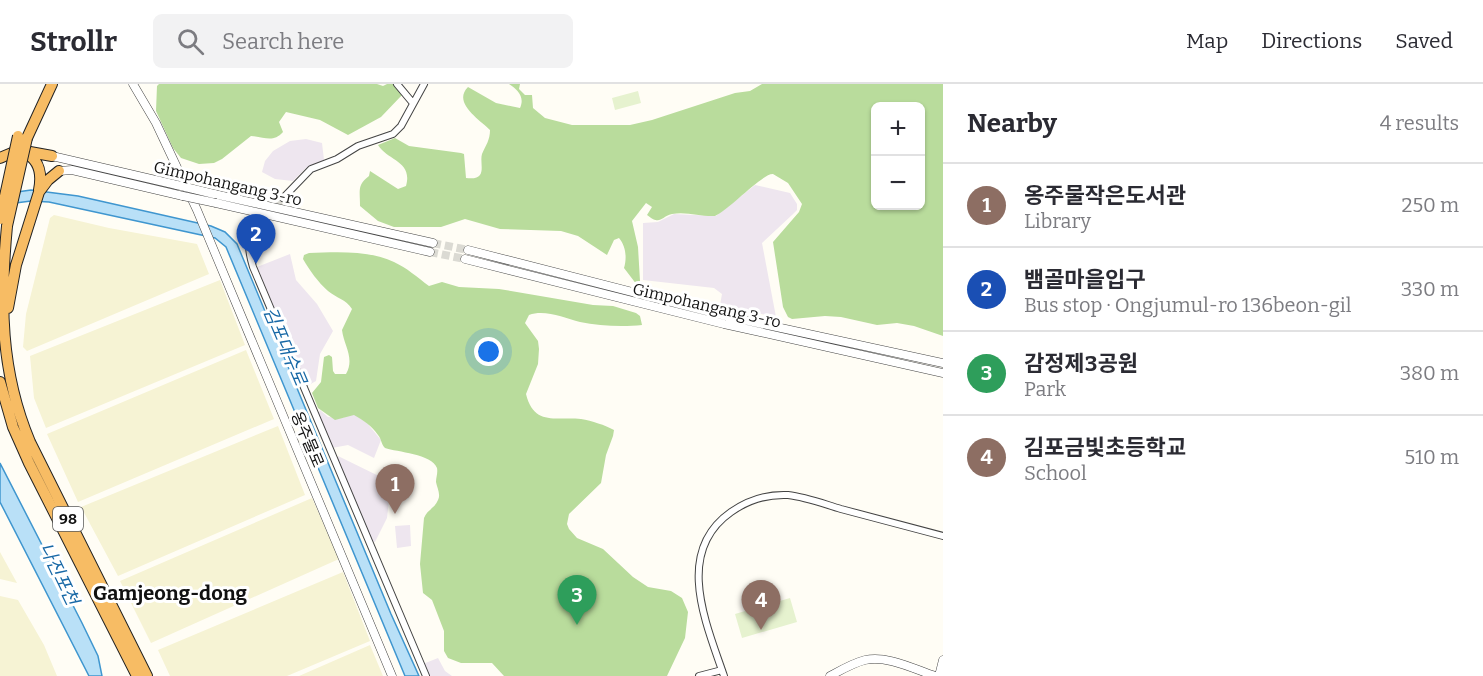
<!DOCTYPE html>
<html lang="en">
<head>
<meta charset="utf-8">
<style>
  :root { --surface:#fff; --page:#f2f2f3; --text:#2b2b33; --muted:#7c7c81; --line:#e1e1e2; --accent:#db2777 }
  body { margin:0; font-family:Bitter,"Noto Sans KR",serif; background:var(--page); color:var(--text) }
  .controls { position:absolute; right:18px; top:18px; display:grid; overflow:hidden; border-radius:9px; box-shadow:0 2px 4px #0004 }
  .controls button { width:54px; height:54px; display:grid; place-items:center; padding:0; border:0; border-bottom:2px solid var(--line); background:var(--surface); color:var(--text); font:30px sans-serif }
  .you { position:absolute; left:489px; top:268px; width:21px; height:21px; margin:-15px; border:4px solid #fff; border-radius:50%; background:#1a73e8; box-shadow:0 0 0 9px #1a73e833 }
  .badge { display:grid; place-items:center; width:39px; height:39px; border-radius:50%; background:var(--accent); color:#fff; font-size:20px; font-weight:700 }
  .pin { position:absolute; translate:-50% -50px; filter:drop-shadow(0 2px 3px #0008) }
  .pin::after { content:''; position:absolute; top:32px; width:21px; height:18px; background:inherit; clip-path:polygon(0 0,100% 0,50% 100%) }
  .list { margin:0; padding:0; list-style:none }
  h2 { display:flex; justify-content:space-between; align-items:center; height:78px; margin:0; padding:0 24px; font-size:26px }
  h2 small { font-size:20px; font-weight:400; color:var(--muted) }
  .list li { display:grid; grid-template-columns:39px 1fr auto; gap:18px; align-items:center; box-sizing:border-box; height:84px; padding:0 24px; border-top:2px solid var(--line) }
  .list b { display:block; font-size:22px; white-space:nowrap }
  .list p { margin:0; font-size:20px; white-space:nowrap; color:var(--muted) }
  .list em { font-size:20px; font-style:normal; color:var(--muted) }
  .icon { flex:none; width:33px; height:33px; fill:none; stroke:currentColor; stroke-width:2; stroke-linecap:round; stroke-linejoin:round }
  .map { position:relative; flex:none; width:943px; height:592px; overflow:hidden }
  header { display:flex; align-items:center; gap:36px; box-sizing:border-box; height:84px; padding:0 30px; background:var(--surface); border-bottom:2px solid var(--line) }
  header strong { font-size:28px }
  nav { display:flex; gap:33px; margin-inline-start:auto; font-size:21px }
  .search { width:420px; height:54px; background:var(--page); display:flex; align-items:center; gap:15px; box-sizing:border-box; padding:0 21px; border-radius:9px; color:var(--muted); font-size:22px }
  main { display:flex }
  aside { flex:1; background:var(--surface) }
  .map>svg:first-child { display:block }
</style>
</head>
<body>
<header>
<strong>Strollr</strong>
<div class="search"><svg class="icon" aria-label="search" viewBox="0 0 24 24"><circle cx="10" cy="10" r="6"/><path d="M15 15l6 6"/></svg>Search here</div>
<nav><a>Map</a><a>Directions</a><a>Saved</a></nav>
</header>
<main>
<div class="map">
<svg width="943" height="592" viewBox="0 0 943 592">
  <rect width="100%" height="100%" fill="#fffdf5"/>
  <path fill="#eee6ef" d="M306,55L322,59L324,76L306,84L293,97L275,95L262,88L265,77L273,67L290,57Z
    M755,101L790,109L797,120V126L792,131L762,159L776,233L720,221L722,210L714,204L643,196V139L658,138L674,130L716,132Z
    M290,170L296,196L317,220L333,247L320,270L316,297L307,302L257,183Z
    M320,326L328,333L343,334L348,331L354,330L367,339L381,356L374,374L348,361L332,364L318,331Z
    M338,372L391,398L387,434L375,458L372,457L338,380Z
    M410,441L411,462L397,464L395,442Z
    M438,574L445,587L452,592H429L423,580Z"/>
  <path fill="#f6f3d4" d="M54,131L109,144L197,160L209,190L27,267L23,263L26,230L50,134Z
    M220,196L245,261L46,344L34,314L30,272Z
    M246,266L274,335L78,418L47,350Z
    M278,342L305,411L118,492L81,423Z
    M312,414L339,475L151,559L120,497Z
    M0,468L17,499L0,495Z
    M343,488L370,557L287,592H170L158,566Z
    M0,512L18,516L44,561L57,592H0Z
    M370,561L383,592H299Z"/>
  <path fill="#b9dc9c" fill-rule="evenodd" d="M159,0H377L383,2L387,0H396L403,10L381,33L348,51L320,36L286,28L279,38L283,48C273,59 265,53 251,52L222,75L214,79L199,80L181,74L173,64L156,27L157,2Z
    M509,0H520L519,5L525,11H532L533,24L545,34L572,41H630L652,36L735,9L750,7L762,0H943V252L914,242L897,239L877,241L841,233L825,232L792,235L788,233L783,223L773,158L799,128L802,120L788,99L773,90C763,89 730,125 715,132C702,133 686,127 672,130C660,133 661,142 647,131L652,123L646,119L632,137L638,163L640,197L637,201L624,184C627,174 626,162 619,154L614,156L607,171L578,152L561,147L500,145L465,135L441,143H394L378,137L360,122C360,106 357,101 369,92L370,87L398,105L406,102C413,77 388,77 378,61L395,54L409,62L461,69L464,70L466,94C489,97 479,80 482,70C486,61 490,56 490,46C480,36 452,19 468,3L496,19L520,24C525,13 518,6 509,0ZM876,22H920V122H876Z
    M309,169C336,168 369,166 394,178C407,184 417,193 429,202L442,198L459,203L499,205L593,221L613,222L636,229L640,232L642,241C623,243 599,242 580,238C564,234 545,225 529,231L525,239L538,257L539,265L538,280L526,310C534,343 557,332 581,335C592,337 605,341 614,346L613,352L606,371L601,399L569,430L567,440L569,445L577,454L603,465L633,493L648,503L671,507L682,514L688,528L685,554L667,592H504L492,579H461L448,574L444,567V547L432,516L423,509L420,480L424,434C427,426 435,424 438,416C441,410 437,404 436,398C436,393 438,389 437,384C432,370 397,368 385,364C381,360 382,356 378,351C372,342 363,336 354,331L335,336L318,324L312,309L321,298L324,273L329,271L332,273L333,287L335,290H346C355,274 344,262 342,246L352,225C346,215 336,214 328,207C318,198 310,187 303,175L304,171Z"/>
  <path fill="#e6f2cf" d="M638,7L641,19L615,26L612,14Z
    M790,514L797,538L742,554L735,530Z"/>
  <path fill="#b9e0f7" stroke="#3f96cf" stroke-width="1.5" d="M31,106L78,112L211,142L225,148L237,160L391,530L419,592H405L226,163L215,154L49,118L31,117L0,121L3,110Z
    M0,379L82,539L98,572L102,592H89L0,418Z"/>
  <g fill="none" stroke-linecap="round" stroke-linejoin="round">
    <path stroke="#dbdad3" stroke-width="6" stroke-dasharray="6 3" stroke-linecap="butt" d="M260,142L283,114"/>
    <path stroke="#dbdad3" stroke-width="8" stroke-dasharray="8 4" stroke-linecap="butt" d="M433,159L468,166
      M430,168L465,175"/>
    <g stroke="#444" stroke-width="8">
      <path id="minor" d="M397,0L412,18
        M283,114L311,85L337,75L358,62L393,50L401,42L424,0
        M260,142C247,158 247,163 253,183L426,592
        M699,592L722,586
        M724,592C706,539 674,468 731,428C748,416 767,410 788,411C806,413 824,420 841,425C875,434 909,443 943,452"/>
    </g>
    <g stroke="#444" stroke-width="9">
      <path id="tertiary" d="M133,0L156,39L197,126L392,592
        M52,72L177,101
        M59,87L72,86L183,112
        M214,110L433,159
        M216,119L430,168
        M468,166L730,233L943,279
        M465,175L724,240L943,289
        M830,592C841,586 853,579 865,576C887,571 914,585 935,592
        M939,592L943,576"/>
    </g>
    <g stroke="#222" stroke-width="12">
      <path id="trunk" d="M27,54L52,0
        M25,69C40,76 42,91 39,106
        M0,74L19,66L52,72
        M7,142C0,217 0,287 30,358L147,592
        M8,224L16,181L39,108L48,96L59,87
        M0,298L13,343L29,379L137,592"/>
    </g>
    <use href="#minor" stroke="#fff" stroke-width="6"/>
    <use href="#tertiary" stroke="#fff" stroke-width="8"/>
    <use href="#trunk" stroke="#f7bc64" stroke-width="10"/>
    <g stroke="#444" stroke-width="9" stroke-linecap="butt">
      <path id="tertiary-bridge" d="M177,101L214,110
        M183,112L216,119"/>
    </g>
    <g stroke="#222" stroke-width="12" stroke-linecap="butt">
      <path id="trunk-bridge" d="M0,135L18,52
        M7,142L27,54"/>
    </g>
    <use href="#tertiary-bridge" stroke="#fff" stroke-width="8"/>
    <use href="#trunk-bridge" stroke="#f7bc64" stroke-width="10"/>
  </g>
  <g text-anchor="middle" stroke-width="6" stroke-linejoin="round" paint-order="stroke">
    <rect fill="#fff" stroke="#585858" stroke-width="1.5" x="53" y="423" width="30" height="24" rx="4.5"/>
    <g font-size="15" font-weight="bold" fill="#111">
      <text x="68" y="440">98</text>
    </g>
    <g font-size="16" fill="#111" stroke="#fff">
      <text transform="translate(228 99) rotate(13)" y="6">Gimpohangang 3-ro</text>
      <text transform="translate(707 221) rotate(13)" y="6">Gimpohangang 3-ro</text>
      <text transform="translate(308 355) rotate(67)" y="6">옹주물로</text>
    </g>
    <g font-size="18" font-style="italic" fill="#1768a6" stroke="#fff">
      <text transform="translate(285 262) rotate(67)" y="6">김포대수로</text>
      <text transform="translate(59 490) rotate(64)" y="6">나진포천</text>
    </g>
    <g font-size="20" font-weight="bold" fill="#111" stroke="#fff">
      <text x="170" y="516">Gamjeong-dong</text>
    </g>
  </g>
</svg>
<div class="controls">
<button>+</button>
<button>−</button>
</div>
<div class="you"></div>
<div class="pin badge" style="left:395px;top:430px;background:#8d6e63">1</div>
<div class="pin badge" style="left:256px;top:180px;background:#1a4fb4">2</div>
<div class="pin badge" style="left:577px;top:541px;background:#2e9e5b">3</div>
<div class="pin badge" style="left:761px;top:546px;background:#8d6e63">4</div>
</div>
<aside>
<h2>Nearby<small>4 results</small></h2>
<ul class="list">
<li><span class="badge" style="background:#8d6e63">1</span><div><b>옹주물작은도서관</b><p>Library</p></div><em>250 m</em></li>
<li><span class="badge" style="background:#1a4fb4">2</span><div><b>뱀골마을입구</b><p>Bus stop · Ongjumul-ro 136beon-gil</p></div><em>330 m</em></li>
<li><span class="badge" style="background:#2e9e5b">3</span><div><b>감정제3공원</b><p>Park</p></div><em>380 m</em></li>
<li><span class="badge" style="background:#8d6e63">4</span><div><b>김포금빛초등학교</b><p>School</p></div><em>510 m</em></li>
</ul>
</aside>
</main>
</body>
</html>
